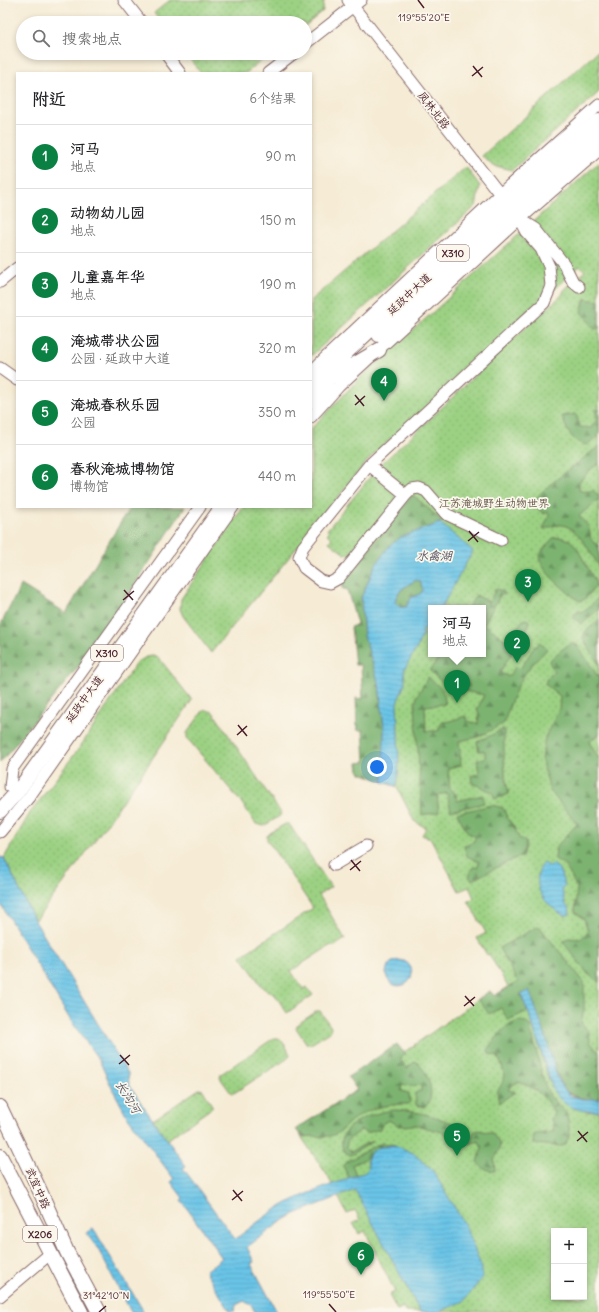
<!DOCTYPE html>
<html lang="zh">
<head>
<meta charset="utf-8">
<style>
  :root { --surface:#fff; --page:#f6f6f6; --text:#202124; --muted:#757577; --line:#e0e0e0; --accent:#0b8043 }
  body { margin:0; font-family:Delius,"LXGW WenKai TC",sans-serif; background:var(--page); color:var(--text) }
  .controls { position:absolute; right:12px; bottom:12px; display:grid; overflow:hidden; border-radius:0px; box-shadow:0 2px 6px #0003 }
  .controls button { width:36px; height:36px; display:grid; place-items:center; padding:0; border:0; border-bottom:1px solid var(--line); background:var(--surface); color:var(--text); font:20px sans-serif }
  .you { position:absolute; left:377px; top:767px; width:14px; height:14px; margin:-10px; border:3px solid #fff; border-radius:50%; background:#1a73e8; box-shadow:0 0 0 6px #1a73e833 }
  .badge { display:grid; place-items:center; width:26px; height:26px; border-radius:50%; background:var(--accent); color:#fff; font-size:13px; font-weight:700 }
  .pin { position:absolute; translate:-50% -33px; filter:drop-shadow(0 1px 2px #0008) }
  .pin::after { content:''; position:absolute; top:21px; width:14px; height:12px; background:inherit; clip-path:polygon(0 0,100% 0,50% 100%) }
  .popup { position:absolute; left:428px; top:605px; width:58px; height:52px; box-sizing:border-box; display:grid; place-content:center; border-radius:0px; background:var(--surface); filter:drop-shadow(0 1px 3px #0005); font-size:13px; white-space:nowrap; color:var(--muted) }
  .popup b { font-size:15px; color:var(--text) }
  .popup::after { content:''; position:absolute; left:50%; top:100%; margin-left:-8px; border:8px solid transparent; border-top-color:var(--surface) }
  .list { margin:0; padding:0; list-style:none }
  h2 { display:flex; justify-content:space-between; align-items:center; height:52px; margin:0; padding:0 16px; font-size:17px }
  h2 small { font-size:13px; font-weight:400; color:var(--muted) }
  .list li { display:grid; grid-template-columns:26px 1fr auto; gap:12px; align-items:center; box-sizing:border-box; height:64px; padding:0 16px; border-top:1px solid var(--line) }
  .list b { display:block; font-size:15px; white-space:nowrap }
  .list p { margin:0; font-size:13px; white-space:nowrap; color:var(--muted) }
  .list em { font-size:13px; font-style:normal; color:var(--muted) }
  .icon { flex:none; width:22px; height:22px; fill:none; stroke:currentColor; stroke-width:2; stroke-linecap:round; stroke-linejoin:round }
  .map { position:relative; flex:none; width:599px; height:1312px; overflow:hidden }
  .search { position:absolute; background:var(--surface); box-shadow:0 2px 6px #0003; left:16px; top:16px; width:296px; height:44px; display:flex; align-items:center; gap:10px; box-sizing:border-box; padding:0 14px; border-radius:22px; color:var(--muted); font-size:15px }
  .panel { position:absolute; background:var(--surface); box-shadow:0 2px 6px #0003; left:16px; top:72px; width:296px; height:436px; border-radius:0px }
  .map>svg:first-child { display:block }
</style>
</head>
<body>
<div class="map">
<svg width="599" height="1312" viewBox="0 0 599 1312">
  <defs>
    <pattern id="green-dots" width="8" height="8" patternUnits="userSpaceOnUse"><rect width="8" height="8" fill="#9cd183"/><path d="M2 2h.1M6 6h.1" fill="none" stroke="#88b371" stroke-width="1.8" stroke-linecap="round"/></pattern>
    <pattern id="forest-firs" width="22" height="20" patternUnits="userSpaceOnUse"><rect width="22" height="20" fill="#7db371"/><path d="M5 1l3.5 6h-7zM16 11l3.5 6h-7z" fill="#68915d"/></pattern>
    <pattern id="water-rules" width="6" height="5" patternUnits="userSpaceOnUse"><rect width="6" height="5" fill="#69c4e7"/><path d="M0 2.5h6" fill="none" stroke="#5da8c6"/></pattern>
  </defs>
  <rect width="100%" height="100%" fill="#fbf7ec"/>
  <filter id="ink" filterUnits="userSpaceOnUse"><feTurbulence type="fractalNoise" baseFrequency=".025" numOctaves="2"/><feDisplacementMap in="SourceGraphic" scale="8" xChannelSelector="R" yChannelSelector="G"/><feConvolveMatrix kernelMatrix="1 2 1 2 8 2 1 2 1" color-interpolation-filters="sRGB"/></filter>
  <filter id="wash" filterUnits="userSpaceOnUse"><feTurbulence type="fractalNoise" baseFrequency=".012" numOctaves="4" result="noise"/><feDisplacementMap in="SourceGraphic" scale="16" xChannelSelector="R" yChannelSelector="G"/><feGaussianBlur stdDeviation="0.9" result="paint"/><feColorMatrix in="noise" values="0 0 0 0 0 0 0 0 0 0 0 0 0 0 0 0 0 1.4 0 .05"/><feComposite in="paint" operator="in"/></filter>
  <g filter="url(#wash)">
    <rect width="100%" height="100%" fill="#f6ecd6"/>
    <path fill="url(#green-dots)" stroke="#737857" fill-rule="evenodd" d="M170,0H324L323,11L305,26V23H161L154,13Z
      M599,50V92L512,170L492,165L482,156Z
      M185,53H271L246,73H201Z
      M599,162V1099L521,995L531,1019L549,1080L586,1112L599,1111V1312H406L403,1307L397,1310L389,1295L395,1292L365,1231L359,1234L353,1223L360,1220L355,1210L347,1214L327,1175L296,1129L357,1090L355,1087L490,991L494,996L508,987L489,954L487,955L477,938L486,933L468,901L474,898L469,887L459,891L431,839L422,835L426,828L414,821L397,787L383,782L384,774L362,564L348,553L346,555L329,542L332,538L327,534L329,532L327,530L378,467L432,417L497,354L562,295L564,290L585,271L580,266L370,458L211,653L183,616L180,609L181,599L243,507H311V429L360,378ZM431,608H483V654H431ZM554,1231H584V1297H554Z
      M466,167L480,186L476,206L311,356V300Z
      M153,656L159,658L192,700C141,776 90,849 35,921L4,858L30,813L80,747L136,663L146,657Z
      M207,710L213,712L281,813L280,816L264,826L256,824L241,802L187,738V733L203,711Z
      M285,824H289L331,887L319,895L345,939L333,947L331,945L291,971L303,989L306,987L313,995L287,1013L275,995L263,988L241,956L313,908L267,840V836L270,833Z
      M317,1011H320L331,1027L330,1032L311,1044H307L296,1028L298,1024Z
      M274,1038H278C283,1041 289,1050 290,1056L287,1059L234,1093H231L220,1078L221,1074Z
      M199,1089L203,1090L213,1107L167,1140L153,1120Z"/>
    <path fill="url(#forest-firs)" stroke="#64694e" d="M585,299L599,301V328L595,329L581,312Z
      M599,409V435L587,445C572,443 566,429 562,416L576,414L580,427L591,428L597,419L595,410Z
      M599,446V464L592,468L579,482V490L585,492L593,490L599,497V499L579,516C581,519 586,523 588,526C592,535 587,541 599,545V567C592,555 578,527 562,525C557,524 549,528 543,529L549,516L548,512L543,514L532,502L547,487Z
      M413,495L442,521L375,566L361,598L364,636L379,684L384,728L383,782L359,772L358,763L365,762L363,730H357L356,698L363,699L361,665H355L351,627L357,624L347,589H343L342,588L343,583Z
      M130,507H185L95,646L0,763V626L21,585L66,613Z
      M560,537L570,540L577,548L595,581L596,586L585,599L581,601L576,599C566,590 534,567 541,553C544,548 549,543 553,538Z
      M416,580L420,581L423,590L420,594L412,597L406,607H400L395,602C399,588 406,587 416,580Z
      M496,589L503,591L505,595L501,594L484,624L508,642L522,621L526,619L529,621V625L500,672L508,677L516,666L520,669L535,646L536,647L540,642L547,649C539,658 529,666 523,677C514,691 509,708 504,723L478,737L459,741L461,765L448,768L450,790L456,794L457,801L483,795L484,803L451,811L447,793L437,795L439,812L422,815L415,705L417,696L428,677C437,685 446,690 445,704L425,706L426,731H438L442,722C451,722 457,718 466,716L468,721L478,724L479,714L477,710L484,695L465,691L459,686L451,689L447,687L430,671L441,654H483V608H468L476,595L489,602Z
      M599,597V609L581,624L573,617L577,612L585,611Z
      M599,620V665L583,638L585,632Z
      M572,643L577,645L599,678V734L589,742L599,759V982L588,974L563,942L568,938L581,939L588,931L584,919L575,912L577,888L565,865L555,859L556,847L577,824L550,791L542,761L545,737L559,710L560,696L545,684L547,678L554,672L549,661L561,650Z
      M504,729C504,751 503,773 509,794L495,799L492,792L472,783L471,776L479,773L477,760L485,759V751H479L477,742Z
      M492,805L503,808L507,817L514,827L519,838L526,842L522,857L516,858L472,880L469,877L472,868L478,867L479,862L467,856L464,846L472,843L476,837L468,833L457,813Z
      M539,926L584,982V1010L581,1023L589,1032L590,1042L599,1053V1099C584,1099 576,1099 564,1089L521,995L528,1011L508,1020L501,1008L489,1014L478,999L490,991L494,996L518,982L499,948Z
      M518,1021L526,1022L530,1026L545,1085L550,1096L567,1114L570,1133L566,1144L562,1146L533,1144L534,1135C540,1132 547,1134 554,1131L551,1120L554,1112C543,1095 538,1089 519,1082L512,1085L508,1090L515,1092L499,1103L497,1092C507,1077 505,1073 498,1057L489,1054L488,1050C497,1037 503,1027 518,1021Z
      M397,1044L405,1054L400,1059L407,1068L416,1061C419,1065 424,1069 426,1074C431,1084 434,1099 425,1107L416,1105L415,1093L421,1091V1085L411,1086L402,1084L401,1091L409,1093L410,1102L408,1104C387,1104 369,1108 352,1120C347,1124 342,1131 336,1134C325,1139 313,1135 302,1137L296,1129L357,1090L348,1077Z
      M394,1110C419,1111 440,1117 462,1128L464,1131L460,1142L456,1141L442,1132L416,1125L400,1126L388,1120L382,1124L380,1129L367,1133L361,1130L348,1140L346,1147L351,1152L365,1144L374,1141L351,1155L348,1154L343,1150C334,1124 376,1112 394,1110Z
      M478,1130L492,1133L500,1144L499,1149L494,1160L495,1171L484,1169L477,1162L482,1148L479,1141L469,1144L474,1132Z
      M384,1143L395,1145L380,1147L372,1152L369,1157L352,1165L356,1175L349,1178L343,1166L345,1163L376,1145Z"/>
    <path fill="url(#water-rules)" stroke="#5a7289" fill-rule="evenodd" d="M440,523L473,551L441,608H431V621L426,630L424,629L422,632L424,633L418,644H419L404,670L405,683L397,703L399,765L397,786L383,782L384,728L379,684L364,636L361,598L375,566L389,546L401,537ZM416,580L420,581L423,590L420,594L412,597L406,607H400L395,602C398,588 406,587 416,580Z
      M0,857L4,858L35,921L128,1073L129,1084L143,1106L186,1166L183,1168L235,1239C252,1227 268,1213 287,1203C309,1192 333,1185 356,1175L364,1173L369,1168L367,1160L371,1152L380,1147L395,1145L413,1153L433,1171L464,1223L482,1268V1278L464,1301L439,1312H420L355,1190L295,1214L281,1222L247,1247L254,1262L251,1264L277,1312H255L252,1306L244,1301L236,1305L235,1311H230L205,1271L222,1258L181,1200L183,1198L171,1182L174,1179L127,1116L112,1088L99,1060L71,1021L0,903Z
      M543,862L547,865L550,866L553,864L559,869L565,886L562,889L565,904L569,908L570,914L565,916C544,905 529,885 543,862Z
      M386 973a13 13 0 1 1 26 0a13 13 0 1 1-26 0Z
      M529,990L544,1031L558,1079L564,1089L571,1096L583,1099H599V1111C579,1112 564,1108 553,1090L531,1019L521,995Z
      M93,1228L144,1312H131L98,1249L86,1233Z"/>
  </g>
  <g filter="url(#ink)">
    <g fill="none" stroke-linecap="round" stroke-linejoin="round">
      <g stroke="#866767" stroke-width="13">
        <path id="minor" d="M124,0L142,23
          M348,0L506,202L515,211L527,233L541,249L549,266L551,286L544,303L369,465L303,547L299,557L304,568L321,581L330,583L339,578L406,495L369,465
          M305,44L361,0
          M165,53L180,73
          M268,73L294,53
          M520,219L536,229L564,264L573,282L579,287
          M0,282L17,268
          M0,368L17,380
          M311,372L325,358L500,194L599,105
          M311,417L339,386L520,219L599,150
          M406,495L412,489L419,488L426,491L446,514L501,540
          M10,787L12,769L200,507
          M0,832L29,797L233,507
          M334,865L366,846
          M0,1296L51,1253"/>
      </g>
      <g stroke="#866767" stroke-width="16">
        <path id="major" d="M379,335L599,136
          M335,376L379,350
          M311,388L330,368L506,202L599,121
          M311,401L327,384
          M0,811L18,791L222,507
          M0,1107L40,1191L67,1252L99,1312
          M0,1156L81,1312"/>
      </g>
      <use href="#minor" stroke="#fff" stroke-width="11"/>
      <use href="#major" stroke="#fff" stroke-width="14"/>
    </g>
  </g>
  <path fill="none" stroke="#4a1f2b" stroke-width="1.5" d="M418,0L424,8M473,66L482,77M472,76L483,67M355,395L364,406M355,405L365,396M469,531L478,542M468,541L479,532M124,590L133,600M123,600L134,591M238,725L247,736M237,735L247,726M351,860L360,871M350,870L361,861M465,996L474,1006M464,1006L475,997M120,1055L129,1065M119,1064L130,1055M578,1131L587,1142M577,1141L588,1132M233,1190L242,1201M232,1200L243,1191M329,1304L336,1312M99,1312L106,1306"/>
  <g text-anchor="middle" stroke-width="3.5" stroke-linejoin="round" paint-order="stroke">
    <g fill="#fbf7ec" stroke="#7f6065" stroke-width="1">
      <rect x="437" y="245" width="32" height="16" rx="3"/>
      <rect x="91" y="645" width="32" height="16" rx="3"/>
      <rect x="23" y="1226" width="34" height="16" rx="3"/>
    </g>
    <g font-size="10" font-weight="bold" fill="#4a1f2b">
      <text x="453" y="257">X310</text>
      <text x="107" y="657">X310</text>
      <text x="40" y="1238">X206</text>
    </g>
    <g font-size="11" fill="#4a1f2b" stroke="#fbf7ec">
      <text transform="translate(434 110) rotate(52)" y="4">凤林北路</text>
      <text transform="translate(409 294) rotate(-43)" y="4">延政中大道</text>
      <text transform="translate(84 699) rotate(-54)" y="4">延政中大道</text>
      <text transform="translate(38 1188) rotate(66)" y="4">武宜中路</text>
    </g>
    <g font-size="11" fill="#635445" stroke="#fbf7ec">
      <text x="494" y="507">江苏淹城野生动物世界</text>
    </g>
    <g font-size="12" font-style="italic" fill="#535163" stroke="#fbf7ec">
      <text x="434" y="560">水禽湖</text>
      <text transform="translate(128 1097) rotate(59)" y="4">长沟河</text>
    </g>
  </g>
  <g font-size="10" text-anchor="middle" fill="#4a1f2b" stroke="#fbf7ec" stroke-width="3.5" stroke-linejoin="round" paint-order="stroke">
    <text x="424" y="21">119°55'20"E</text>
    <text x="329" y="1298">119°55'50"E</text>
    <text x="106" y="1299">31°42'10"N</text>
  </g>
</svg>
<div class="controls">
<button>+</button>
<button>−</button>
</div>
<div class="you"></div>
<div class="pin badge" style="left:457px;top:703px">1</div>
<div class="popup"><b>河马</b>地点</div>
<div class="pin badge" style="left:517px;top:663px">2</div>
<div class="pin badge" style="left:528px;top:602px">3</div>
<div class="pin badge" style="left:384px;top:401px">4</div>
<div class="pin badge" style="left:457px;top:1156px">5</div>
<div class="pin badge" style="left:361px;top:1275px">6</div>
<div class="search"><svg class="icon" aria-label="search" viewBox="0 0 24 24"><circle cx="10" cy="10" r="6"/><path d="M15 15l6 6"/></svg>搜索地点</div>
<section class="panel">
<h2>附近<small>6个结果</small></h2>
<ul class="list">
<li><span class="badge">1</span><div><b>河马</b><p>地点</p></div><em>90 m</em></li>
<li><span class="badge">2</span><div><b>动物幼儿园</b><p>地点</p></div><em>150 m</em></li>
<li><span class="badge">3</span><div><b>儿童嘉年华</b><p>地点</p></div><em>190 m</em></li>
<li><span class="badge">4</span><div><b>淹城带状公园</b><p>公园 · 延政中大道</p></div><em>320 m</em></li>
<li><span class="badge">5</span><div><b>淹城春秋乐园</b><p>公园</p></div><em>350 m</em></li>
<li><span class="badge">6</span><div><b>春秋淹城博物馆</b><p>博物馆</p></div><em>440 m</em></li>
</ul>
</section>
</div>
</body>
</html>
